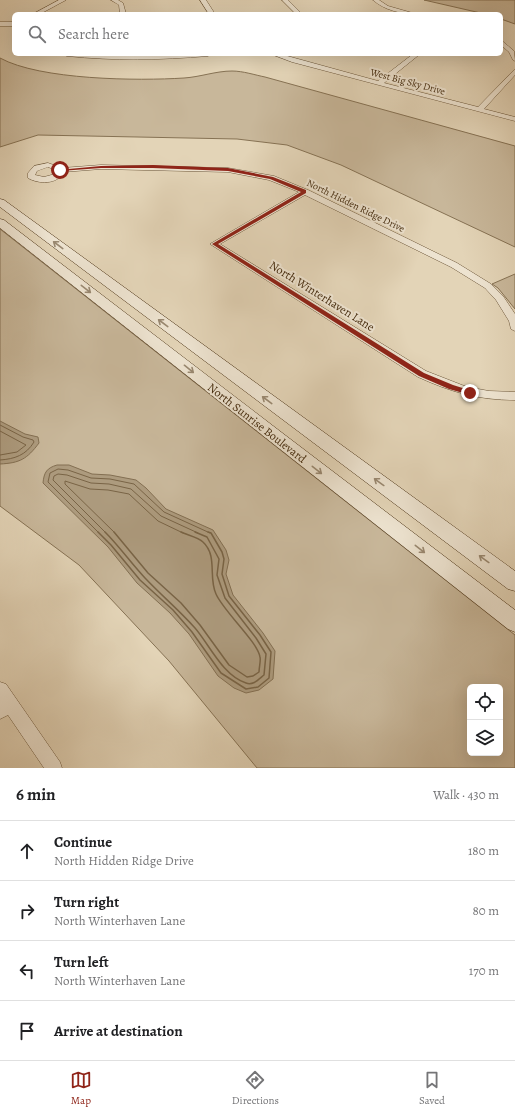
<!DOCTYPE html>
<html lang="en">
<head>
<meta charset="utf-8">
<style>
  :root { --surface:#fff; --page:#f6f6f6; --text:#202124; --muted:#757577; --line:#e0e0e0; --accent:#8f2418 }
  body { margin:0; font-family:Alegreya,serif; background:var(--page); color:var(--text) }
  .controls { position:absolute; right:12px; bottom:12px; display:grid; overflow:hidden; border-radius:6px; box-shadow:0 4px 16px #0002 }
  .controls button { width:36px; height:36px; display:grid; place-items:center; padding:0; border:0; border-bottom:1px solid var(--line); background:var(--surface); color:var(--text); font:20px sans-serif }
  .stop { position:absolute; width:12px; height:12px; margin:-9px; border:3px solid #8f2418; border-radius:50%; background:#fff }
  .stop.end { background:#8f2418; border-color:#fff; box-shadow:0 1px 4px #0008 }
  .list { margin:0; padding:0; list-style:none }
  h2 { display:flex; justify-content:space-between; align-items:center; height:52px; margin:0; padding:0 16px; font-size:17px }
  h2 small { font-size:13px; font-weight:400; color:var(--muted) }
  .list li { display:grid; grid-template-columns:26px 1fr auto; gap:12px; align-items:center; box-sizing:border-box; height:60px; padding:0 16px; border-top:1px solid var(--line) }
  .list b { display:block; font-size:15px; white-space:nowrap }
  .list p { margin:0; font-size:13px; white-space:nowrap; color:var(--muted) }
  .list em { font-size:13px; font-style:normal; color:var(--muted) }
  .icon { flex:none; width:22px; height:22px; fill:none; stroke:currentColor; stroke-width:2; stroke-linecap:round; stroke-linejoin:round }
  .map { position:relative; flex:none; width:515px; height:768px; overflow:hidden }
  .search { position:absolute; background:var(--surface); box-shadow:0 4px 16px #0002; left:12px; right:12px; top:12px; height:44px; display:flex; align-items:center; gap:10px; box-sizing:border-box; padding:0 14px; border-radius:6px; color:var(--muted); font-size:15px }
  .sheet { height:292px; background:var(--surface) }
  nav { display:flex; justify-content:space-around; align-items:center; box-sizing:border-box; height:56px; border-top:1px solid var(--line); background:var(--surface); font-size:11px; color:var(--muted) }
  nav a { display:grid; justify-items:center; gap:2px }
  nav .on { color:var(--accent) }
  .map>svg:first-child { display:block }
</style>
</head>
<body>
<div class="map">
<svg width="515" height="768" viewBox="0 0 515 768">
  <rect width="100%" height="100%" fill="#e3d4b7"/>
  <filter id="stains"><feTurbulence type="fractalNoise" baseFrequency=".005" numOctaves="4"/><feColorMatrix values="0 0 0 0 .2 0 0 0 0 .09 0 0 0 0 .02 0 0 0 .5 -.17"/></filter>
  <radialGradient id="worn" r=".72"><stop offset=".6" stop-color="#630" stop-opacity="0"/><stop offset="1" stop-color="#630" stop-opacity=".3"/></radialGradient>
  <path fill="#c8b79a" stroke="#867254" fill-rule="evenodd" d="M424,0H515V24L501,19V14H485Z
    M0,58C40,80 138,81 184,78C200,77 216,71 232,71C243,71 255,75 265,77L515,146V247L341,165L287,145L237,139L38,135L0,147Z
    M0,229L515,635V768H257L169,661L79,565L0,506ZM470,687H500V753H470Z
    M515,274V309L498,288L492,284Z"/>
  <path fill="#ad9b7e" stroke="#836f52" d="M0,421L25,434L38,437L39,443C27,459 20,463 0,464Z
    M57,465H69L92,474L110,475L136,480L146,488L166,509L213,530L226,550L229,560L226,574L233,595L263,633L275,651L273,679L259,690L246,693L234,688L218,676L189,634L170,613L137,583L108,547L43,483C44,472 47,468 57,465Z"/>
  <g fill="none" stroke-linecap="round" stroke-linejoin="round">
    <path stroke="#796446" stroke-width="1" d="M0,425L23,437L33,440L34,442C26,455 15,459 0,460
      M0,431L26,445L17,452L0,455
      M99,533L48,482L50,473L58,469L68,470L91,478L110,479L134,484L164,512L210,533
      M106,533L53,480L54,476L58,474L67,475L91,483L109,484L131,489L161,516L198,533
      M115,533L65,484V481L90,489L108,490L129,494L158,521L183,533"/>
    <path stroke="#796446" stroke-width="1.5" d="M98,532L111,545L140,580L173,610L192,632L221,673L246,689L258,687L269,678L271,652L260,635L229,596L222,574L224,559L222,552L211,533L208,532
      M105,532C119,546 131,563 145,578C161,595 179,610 195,628C209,644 223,676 246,683C253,686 259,679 264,675L266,654L256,638L225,598L217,575L219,559L207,537L195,532
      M114,532L148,573L181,603L200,625L229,665L247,677L253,676L259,672C259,667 261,661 260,657C257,641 224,612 216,594C208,577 218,556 203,542C198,537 187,535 181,532"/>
    <g stroke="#6c5639" stroke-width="1">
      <path id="street" d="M59,0H66L40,14H33Z
        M111,0H118L123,3L126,14H120L119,5Z
        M200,0H206L215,14H209Z
        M282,0H288L302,14H296Z
        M373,0H379L388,6L416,14C401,14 384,10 373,0Z
        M0,22H14V26H0Z
        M501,40L514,51L515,61L513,60L509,52L501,45Z
        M64,54L165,56L211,54L208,56C161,60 114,61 67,56Z
        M271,54H280L378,81L413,54H420L384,83L478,107L515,69V75L484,109L515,117V121L292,62Z
        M48,163L62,168L101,165L228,168L274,176L308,190L457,263L491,284L503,296L515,314V331L511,329L509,321L496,300L485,288L451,267L305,195L220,244L426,371L467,387L489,391L515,392V400C478,400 451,392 418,377L210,244L299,192L269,180L228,172L101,169L63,172C58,185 38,184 28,178V173L34,166ZM48,167L56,170L55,174L44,177L35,175L37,171Z
        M0,682L6,684L60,762L62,768H44L8,715L0,719Z"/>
    </g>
    <g stroke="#452c0f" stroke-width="1">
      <path id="secondary" d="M0,199L4,200L515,571V591L508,589L0,207Z
        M0,219L4,220L281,432L515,610V632L508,629L0,228Z"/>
    </g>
    <use href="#street" fill="#ede3d0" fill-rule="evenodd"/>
    <use href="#secondary" fill="#ede3d0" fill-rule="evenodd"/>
  </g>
  <defs><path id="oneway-shaft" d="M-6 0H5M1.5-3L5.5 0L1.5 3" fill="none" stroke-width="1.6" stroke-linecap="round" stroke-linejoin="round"/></defs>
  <g stroke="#998870">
    <use href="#oneway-shaft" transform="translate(58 245) rotate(-143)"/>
    <use href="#oneway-shaft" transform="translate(86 289) rotate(38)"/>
    <use href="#oneway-shaft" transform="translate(163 323) rotate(-143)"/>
    <use href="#oneway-shaft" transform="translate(189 369) rotate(39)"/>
    <use href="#oneway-shaft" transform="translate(267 400) rotate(-143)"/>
    <use href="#oneway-shaft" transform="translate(317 470) rotate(38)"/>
    <use href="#oneway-shaft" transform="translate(379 482) rotate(-144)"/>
    <use href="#oneway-shaft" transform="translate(420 549) rotate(38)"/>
    <use href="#oneway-shaft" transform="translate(484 559) rotate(-144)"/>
  </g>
  <path fill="#8f2418" d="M153,165L228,168L273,177L306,190V193L218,244L424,373L453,385L472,391V395H470L449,389L419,376L212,244L301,192L270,179L228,171L153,168H101L60,171L58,170L101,166Z"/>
  <g text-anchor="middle" stroke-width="4" stroke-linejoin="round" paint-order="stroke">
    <g font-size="10" fill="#452c0f" stroke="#ede3d0">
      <text transform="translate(408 81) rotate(15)" y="4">West Big Sky Drive</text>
      <text transform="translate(356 205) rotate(26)" y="4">North Hidden Ridge Drive</text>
    </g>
    <g font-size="12" fill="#452c0f" stroke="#ede3d0">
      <text transform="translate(322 296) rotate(32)" y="4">North Winterhaven Lane</text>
      <text transform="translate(257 423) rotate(38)" y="4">North Sunrise Boulevard</text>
    </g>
  </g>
  <rect width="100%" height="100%" filter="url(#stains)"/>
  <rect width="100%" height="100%" fill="url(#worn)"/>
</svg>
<div class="controls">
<button><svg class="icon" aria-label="locate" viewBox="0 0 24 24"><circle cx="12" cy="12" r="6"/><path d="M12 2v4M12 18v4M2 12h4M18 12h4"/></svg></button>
<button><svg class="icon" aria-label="layers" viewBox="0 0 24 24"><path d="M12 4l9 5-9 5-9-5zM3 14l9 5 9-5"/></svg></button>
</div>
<div class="stop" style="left:60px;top:170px"></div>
<div class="stop end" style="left:470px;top:393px"></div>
<div class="search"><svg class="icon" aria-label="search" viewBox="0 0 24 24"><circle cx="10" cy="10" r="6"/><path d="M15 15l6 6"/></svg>Search here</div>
</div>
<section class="sheet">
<h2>6 min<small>Walk · 430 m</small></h2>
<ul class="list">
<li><svg class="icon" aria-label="ahead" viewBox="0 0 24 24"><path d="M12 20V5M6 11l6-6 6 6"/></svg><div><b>Continue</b><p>North Hidden Ridge Drive</p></div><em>180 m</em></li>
<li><svg class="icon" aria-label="right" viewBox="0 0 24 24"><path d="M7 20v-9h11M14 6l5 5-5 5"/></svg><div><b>Turn right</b><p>North Winterhaven Lane</p></div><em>80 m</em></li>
<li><svg class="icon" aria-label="left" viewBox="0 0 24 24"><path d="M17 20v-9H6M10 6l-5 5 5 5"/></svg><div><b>Turn left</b><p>North Winterhaven Lane</p></div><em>170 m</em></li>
<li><svg class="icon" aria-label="arrive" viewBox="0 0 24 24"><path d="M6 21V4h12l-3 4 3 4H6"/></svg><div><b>Arrive at destination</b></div></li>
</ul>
</section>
<nav>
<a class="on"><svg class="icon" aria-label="map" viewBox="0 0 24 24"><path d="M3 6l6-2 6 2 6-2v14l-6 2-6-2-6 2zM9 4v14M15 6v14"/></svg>Map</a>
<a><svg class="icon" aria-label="directions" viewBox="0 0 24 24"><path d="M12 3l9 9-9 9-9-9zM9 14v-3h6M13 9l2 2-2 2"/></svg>Directions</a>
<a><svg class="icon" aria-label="saved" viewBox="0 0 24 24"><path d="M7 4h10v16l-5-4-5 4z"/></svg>Saved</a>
</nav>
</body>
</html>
